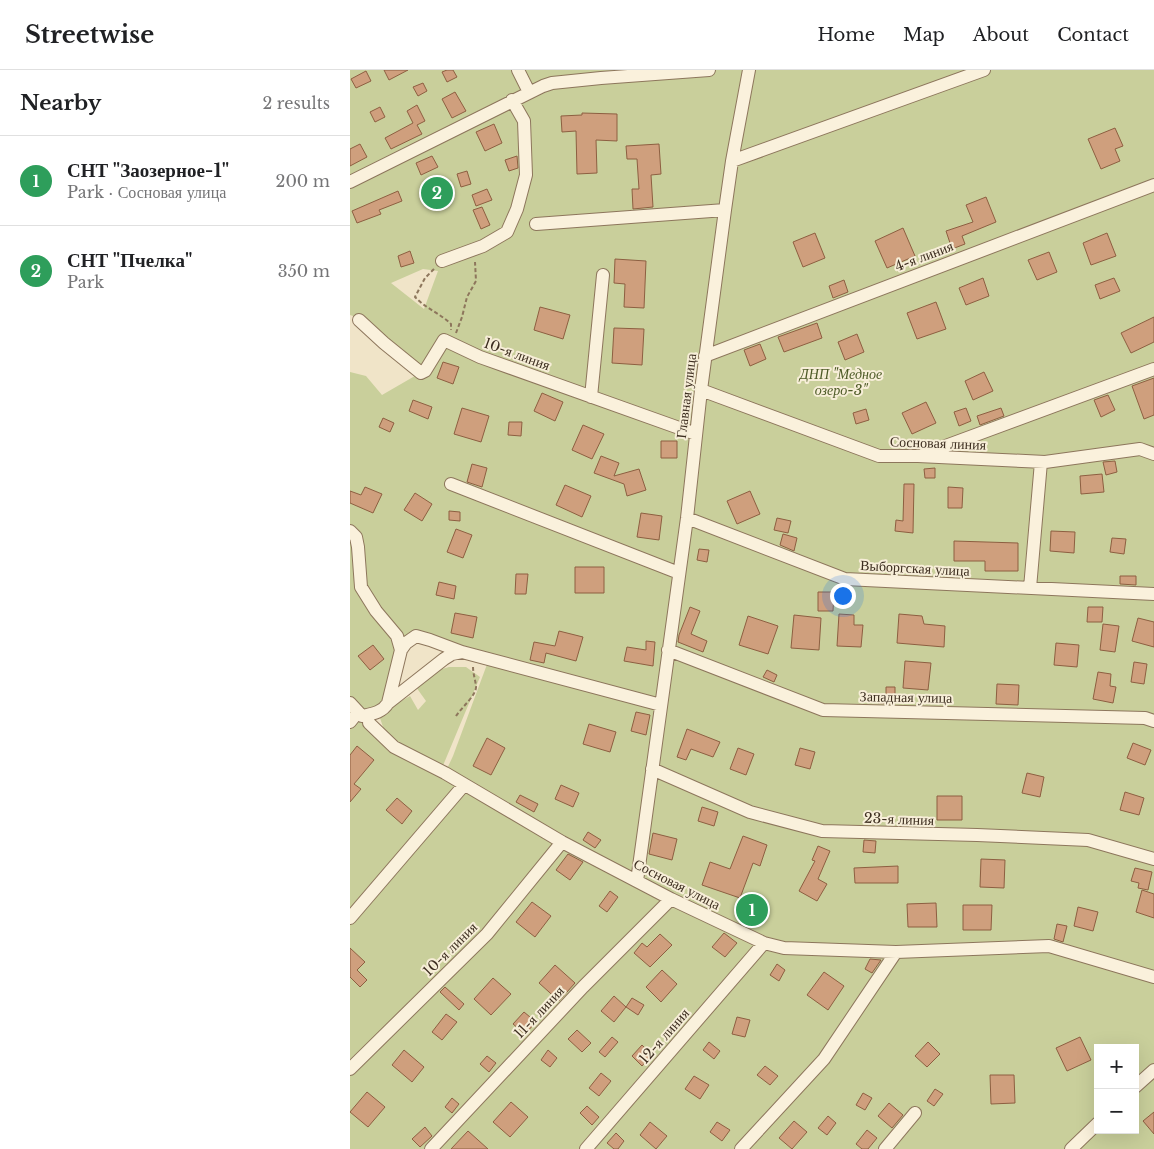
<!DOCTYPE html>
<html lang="en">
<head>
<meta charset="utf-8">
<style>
  :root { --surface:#fff; --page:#f2f2f2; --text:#202124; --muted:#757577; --line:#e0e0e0; --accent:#ea580c }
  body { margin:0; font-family:"Libre Baskerville",serif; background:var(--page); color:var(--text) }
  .controls { position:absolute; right:15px; bottom:15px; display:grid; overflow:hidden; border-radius:0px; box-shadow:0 5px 20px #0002 }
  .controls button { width:45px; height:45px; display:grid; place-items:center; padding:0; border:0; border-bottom:1px solid var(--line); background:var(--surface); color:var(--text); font:25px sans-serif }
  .you { position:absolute; left:492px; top:525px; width:18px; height:18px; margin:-12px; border:4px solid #fff; border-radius:50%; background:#1a73e8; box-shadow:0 0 0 8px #1a73e833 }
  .badge { display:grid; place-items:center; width:32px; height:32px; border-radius:50%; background:var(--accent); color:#fff; font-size:16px; font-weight:700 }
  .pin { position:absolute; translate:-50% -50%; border:2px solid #fff; box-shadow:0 1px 5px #0006 }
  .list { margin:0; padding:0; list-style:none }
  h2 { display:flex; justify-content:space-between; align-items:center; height:65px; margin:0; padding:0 20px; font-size:21px }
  h2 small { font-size:16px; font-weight:400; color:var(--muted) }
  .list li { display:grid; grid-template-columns:32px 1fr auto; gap:15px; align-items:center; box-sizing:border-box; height:90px; padding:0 20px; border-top:1px solid var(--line) }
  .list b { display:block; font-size:19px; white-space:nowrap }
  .list p { margin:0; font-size:16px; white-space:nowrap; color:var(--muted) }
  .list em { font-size:16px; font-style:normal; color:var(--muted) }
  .map { position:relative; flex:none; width:804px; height:1079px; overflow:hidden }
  header { display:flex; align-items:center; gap:30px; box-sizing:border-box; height:70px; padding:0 25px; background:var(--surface); border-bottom:1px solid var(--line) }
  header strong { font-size:24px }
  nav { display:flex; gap:28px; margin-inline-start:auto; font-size:18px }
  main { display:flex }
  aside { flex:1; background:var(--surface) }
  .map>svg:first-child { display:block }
</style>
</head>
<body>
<header>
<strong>Streetwise</strong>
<nav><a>Home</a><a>Map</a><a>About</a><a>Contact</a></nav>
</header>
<main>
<aside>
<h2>Nearby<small>2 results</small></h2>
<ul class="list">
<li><span class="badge" style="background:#2e9e5b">1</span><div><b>СНТ &quot;Заозерное-1&quot;</b><p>Park · Сосновая улица</p></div><em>200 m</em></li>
<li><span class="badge" style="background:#2e9e5b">2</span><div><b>СНТ &quot;Пчелка&quot;</b><p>Park</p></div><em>350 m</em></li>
</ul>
</aside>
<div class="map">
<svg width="804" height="1079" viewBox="0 0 804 1079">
  <rect width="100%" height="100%" fill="#f0e4c8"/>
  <path fill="#c9cf9b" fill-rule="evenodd" d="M0,0H804V1079H0V302L16,306L32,325L70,303L6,247L0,245ZM73,199L88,201L74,239L41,213ZM80,570L139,589L103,686L95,703L44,677L12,645L39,628L56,573ZM748,978H785V1060H748Z
    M99,597H116L130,607L92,698L52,679L35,663L30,648L34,641L60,626L68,640L76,631L66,617L82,602Z"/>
  <path fill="#cf9f7d" stroke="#8d5f41" d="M34,0H58L39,10Z
    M97,0H103L107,7L97,12L92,2Z
    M16,1L21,11L6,18L1,9Z
    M73,13L77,21L68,26L63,17Z
    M105,22L116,41L102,48L92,29Z
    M67,35L75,51L67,55L72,64L41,79L35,68L63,53L57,41Z
    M30,37L35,47L25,52L20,42Z
    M232,43L267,44V71L246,70L247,103L227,104L226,61L212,62L211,46L232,45Z
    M144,54L152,73L135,81L126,62Z
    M765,58L773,76L765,79L770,91L751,99L738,69Z
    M10,74L17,87L0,96V79Z
    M309,74L311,104L301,105L303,137L283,139L282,119H289L287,89H277L276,76Z
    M82,86L88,97L71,105L66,93Z
    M167,86L168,98L159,101L155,90Z
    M117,101L121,114L111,117L107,104Z
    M137,119L142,130L126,136L122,125Z
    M92,120L96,129L85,133L81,124Z
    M48,121L52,131L29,140L31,144L7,153L2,141Z
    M636,127L646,152L612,166L615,174L602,179L596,161L623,152L616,135Z
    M132,137L140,155L131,159L123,140Z
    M553,158L565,186L537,198L525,171Z
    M465,163L475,188L453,197L443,172Z
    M757,163L766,186L741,195L733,173Z
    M60,181L64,193L51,197L48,186Z
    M699,182L707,202L687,210L678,190Z
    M265,189L296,191L294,238L274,237L275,214L264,213Z
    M633,208L639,226L616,235L609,218Z
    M764,208L770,221L750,229L745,215Z
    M494,210L498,222L483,228L479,216Z
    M586,232L596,259L567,269L557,243Z
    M190,237L220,245L213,269L184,260Z
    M804,247V272L781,283L771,263Z
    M467,253L472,268L434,282L428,267Z
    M264,258L294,259L292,295L262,293Z
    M507,264L514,282L495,290L488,272Z
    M410,274L416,289L400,296L394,280Z
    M93,292L109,297L103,314L87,308Z
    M634,302L643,321L623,330L615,311Z
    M804,308V345L794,349L782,316Z
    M192,323L213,332L205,351L184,341Z
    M758,325L765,340L751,347L744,330Z
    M63,330L82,337L78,349L59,341Z
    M576,332L586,353L562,364L552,343Z
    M112,338L139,346L131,372L104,364Z
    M616,338L621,351L609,356L604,342Z
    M651,338L654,346L630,355L627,346Z
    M516,339L519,350L506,354L503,343Z
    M33,348L44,353L40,362L29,357Z
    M159,352H172L171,366L158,365Z
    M233,355L254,364L242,389L222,380Z
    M311,371H327V388H311Z
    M251,386L269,393L264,406L289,399L296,420L277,426L274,414L244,403Z
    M765,391L767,402L756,405L753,392Z
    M122,394L137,398L132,417L117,412Z
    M585,398V408H575L574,399Z
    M752,404L754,422L731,424L730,406Z
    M554,414H564L563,463L545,461L546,450L553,451Z
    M215,415L241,426L232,447L206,435Z
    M15,417L32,424L23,443L0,433V421L11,425Z
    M598,417L613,418L612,438H598Z
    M400,421L410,444L387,454L377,431Z
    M65,423L82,434L72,451L54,440Z
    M99,441L110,442V451L99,450Z
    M291,443L312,446L309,470L287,467Z
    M427,448L441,451L438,463L424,460Z
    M106,459L122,465L113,488L97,482Z
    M701,461L725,462L724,483L700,481Z
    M433,464L447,468L444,481L430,475Z
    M762,468L776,469L774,484L760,482Z
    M604,471L668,473V501H635V491H604Z
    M349,479L359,480L357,492L347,490Z
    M225,497H254V523H225Z
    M166,504H178L176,524H165Z
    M770,506H786V515L770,514Z
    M89,512L106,516L104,529L86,525Z
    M468,522H484L483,541H468Z
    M340,537L350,541L341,564L357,571L353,582L328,572L329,565Z
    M738,537H753L752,552H737Z
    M105,543L127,547L123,568L101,563Z
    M489,544L504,545V555H513L511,577L487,576Z
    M549,544L572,546L574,554L595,556L594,577L547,573Z
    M444,545L471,548L469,580L441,578Z
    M398,546L428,556L418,584L389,575Z
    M788,548L804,552V577L782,571Z
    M753,554L769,556L765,582L750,580Z
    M209,561L233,567L226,591L196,583L194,593L180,590L184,572L205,576Z
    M296,571L305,572L303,596L274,591L277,577L296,580Z
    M706,573L729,575L727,597L704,595Z
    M23,575L34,589L20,600L8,586Z
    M555,591L581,593L578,620L553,618Z
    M784,592L797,594L794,614L781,612Z
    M417,600L427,605L424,612L413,607Z
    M748,602L761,604L760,616L766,617L763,633L743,629Z
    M647,614L669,615L668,635L646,634Z
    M536,617H545V634L528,633V629H536Z
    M286,642L300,645L296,665L281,661Z
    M239,654L266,662L260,682L233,674Z
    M337,659L370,672L363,687L341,679L336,690L327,687Z
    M137,668L155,678L141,705L123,696Z
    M783,673L801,680L795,695L777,688Z
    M7,676L24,690L4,714L11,719L0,732V685Z
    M388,678L404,684L396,705L380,699Z
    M450,678L465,682L460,699L445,695Z
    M677,703L694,707L690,727L672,723Z
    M211,715L229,723L223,737L205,729Z
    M775,722L794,728L789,745L770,740Z
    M170,725L188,734L184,742L166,732Z
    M587,726H612V750H587Z
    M47,728L62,741L52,754L36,740Z
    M352,737L368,742L364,756L348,751Z
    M238,762L251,770L245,778L233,770Z
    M303,763L327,769L322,790L299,784Z
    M393,766L417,775L410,796L403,793L390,828L352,815L360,792L380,799Z
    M514,770L526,771L525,783L513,782Z
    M468,776L480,781L468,809L477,814L467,831L449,821L465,791L462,790Z
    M218,784L233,792L220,810L206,800Z
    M631,789L655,790L654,818L630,817Z
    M548,796V813H505L504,798Z
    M785,798L802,802L798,820L788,818L789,813L781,811Z
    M792,820L804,824V848L786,842Z
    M260,821L268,827L257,842L249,836Z
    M182,832L201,846L185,867L166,852Z
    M586,833L587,857H558L557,834Z
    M613,835H642L641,860H613Z
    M728,837L748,842L743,861L724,856Z
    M707,854L717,856L713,872L704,869Z
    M374,863L387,873L375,887L362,877Z
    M310,864L322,875L300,897L284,883L292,873L297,877Z
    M0,878L15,892L7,900L17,910L10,917L0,907Z
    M520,889L531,890L522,903L515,899Z
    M427,894L435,900L429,911L420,905Z
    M205,895L225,913L209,931L189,913Z
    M312,900L327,914L311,932L296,917Z
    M474,902L494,916L478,940L457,925Z
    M143,908L161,924L141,945L124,929Z
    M95,917L114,934L109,940L90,922Z
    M264,926L276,937L264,952L251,941Z
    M282,928L294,935L288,945L276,937Z
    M174,942L186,952L175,964L163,954Z
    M96,944L107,952L92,970L82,962Z
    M387,947L400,950L395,967L382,964Z
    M227,960L241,973L232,982L218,969Z
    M262,967L268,972L255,987L249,982Z
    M730,967L741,990L717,1001L706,978Z
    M359,972L370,981L364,989L353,980Z
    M578,972L590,984L577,997L565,986Z
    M292,975L302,985L292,996L282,986Z
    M54,980L74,997L62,1012L42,995Z
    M198,980L207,988L200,997L191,990Z
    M137,986L146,993L139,1002L130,994Z
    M415,996L428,1006L420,1015L407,1005Z
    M251,1003L261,1011L249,1026L239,1018Z
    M640,1005H664L665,1033L641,1034Z
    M344,1006L359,1015L350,1029L335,1019Z
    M585,1019L593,1024L584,1036L577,1031Z
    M17,1022L35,1037L18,1057L0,1042Z
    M513,1023L522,1028L515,1040L506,1035Z
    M102,1028L109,1034L102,1043L95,1037Z
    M161,1032L178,1047L160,1067L143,1052Z
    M539,1033L553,1045L542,1058L528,1046Z
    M237,1036L249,1047L242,1055L230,1043Z
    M804,1042V1064L793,1051Z
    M478,1046L486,1053L477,1065L468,1058Z
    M444,1051L457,1062L442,1079L429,1068Z
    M300,1052L317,1066L306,1079L290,1065Z
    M367,1052L380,1060L372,1071L360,1062Z
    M75,1057L82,1066L70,1077L62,1069Z
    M517,1060L527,1068L518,1079H512L506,1074Z
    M118,1061L138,1079H101Z
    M266,1063L274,1071L268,1079H264L257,1073Z"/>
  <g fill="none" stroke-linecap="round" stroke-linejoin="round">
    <g stroke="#8d765c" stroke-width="14">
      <path id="street" d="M168,0L179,22
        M382,91L634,0
        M0,112L193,16L202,13L251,8L359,0
        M186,154L375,140
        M92,191L133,176L157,162L167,139L176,105L174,51L162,30
        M9,250L34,273L71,303L75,301L94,270L130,287L346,364
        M355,286L804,115
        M351,320L529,386H568L695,392L790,379L804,384
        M241,327L253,205
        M574,384L804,299
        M101,414L329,503
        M337,448L495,509L804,524
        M0,461L6,467L8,477L11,517L26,541L47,566L51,580
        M680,518L691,392
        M318,580L473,640L795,648L804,651
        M0,633L12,646C21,644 32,643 38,633L94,589L102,584L112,582L311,635
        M38,633L51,580L56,573L66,566L80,570L112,582
        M0,652L8,642
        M19,653L44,677L95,703L212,772L321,829L414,873L434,878L546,882L699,876L804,907
        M302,699L400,742L472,761L627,765L738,770L804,789
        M287,811L337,448L351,320L375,140L382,91L399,0
        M0,848L114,715
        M0,999L137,864L212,772
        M785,1017L804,1000
        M81,1079L233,917L321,829
        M236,1079L414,873
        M391,1079L474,989L546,882
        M535,1079L565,1043
        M721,1079L748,1053"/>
    </g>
    <path stroke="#8d765c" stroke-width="2" stroke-dasharray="4 2.5" stroke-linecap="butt" d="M84,199L75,208L65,227C75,238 91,244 101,254V260
      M106,263L112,247L117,227L126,211L125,192
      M106,646C111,638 127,625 126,616C125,608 123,604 123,596"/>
    <use href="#street" stroke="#faf1dc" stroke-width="12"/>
  </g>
  <g text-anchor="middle" stroke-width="4" stroke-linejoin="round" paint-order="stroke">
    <g font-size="14" fill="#3d2e20" stroke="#f7eed8">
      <text transform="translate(574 186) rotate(-21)" y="5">4-я линия</text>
      <text transform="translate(167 284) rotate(20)" y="5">10-я линия</text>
      <text transform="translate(336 326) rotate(-83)" y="5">Главная улица</text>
      <text transform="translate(588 373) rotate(2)" y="5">Сосновая линия</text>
      <text transform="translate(565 498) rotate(3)" y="5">Выборгская улица</text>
      <text transform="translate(556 627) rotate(1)" y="5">Западная улица</text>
      <text transform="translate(549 749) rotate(2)" y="5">23-я линия</text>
      <text transform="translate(327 814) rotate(27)" y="5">Сосновая улица</text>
      <text transform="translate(100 879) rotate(-45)" y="5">10-я линия</text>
      <text transform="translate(189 942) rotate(-47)" y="5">11-я линия</text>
      <text transform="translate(314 966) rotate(-49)" y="5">12-я линия</text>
    </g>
    <g font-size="14" font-style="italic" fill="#4d5a26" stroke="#f7eed8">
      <text x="491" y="309">ДНП "Медное<tspan x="491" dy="16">озеро-3"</tspan></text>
    </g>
  </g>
</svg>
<div class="controls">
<button>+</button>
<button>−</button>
</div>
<div class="you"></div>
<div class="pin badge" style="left:402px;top:840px;background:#2e9e5b">1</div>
<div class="pin badge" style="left:87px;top:123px;background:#2e9e5b">2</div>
</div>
</main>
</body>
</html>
